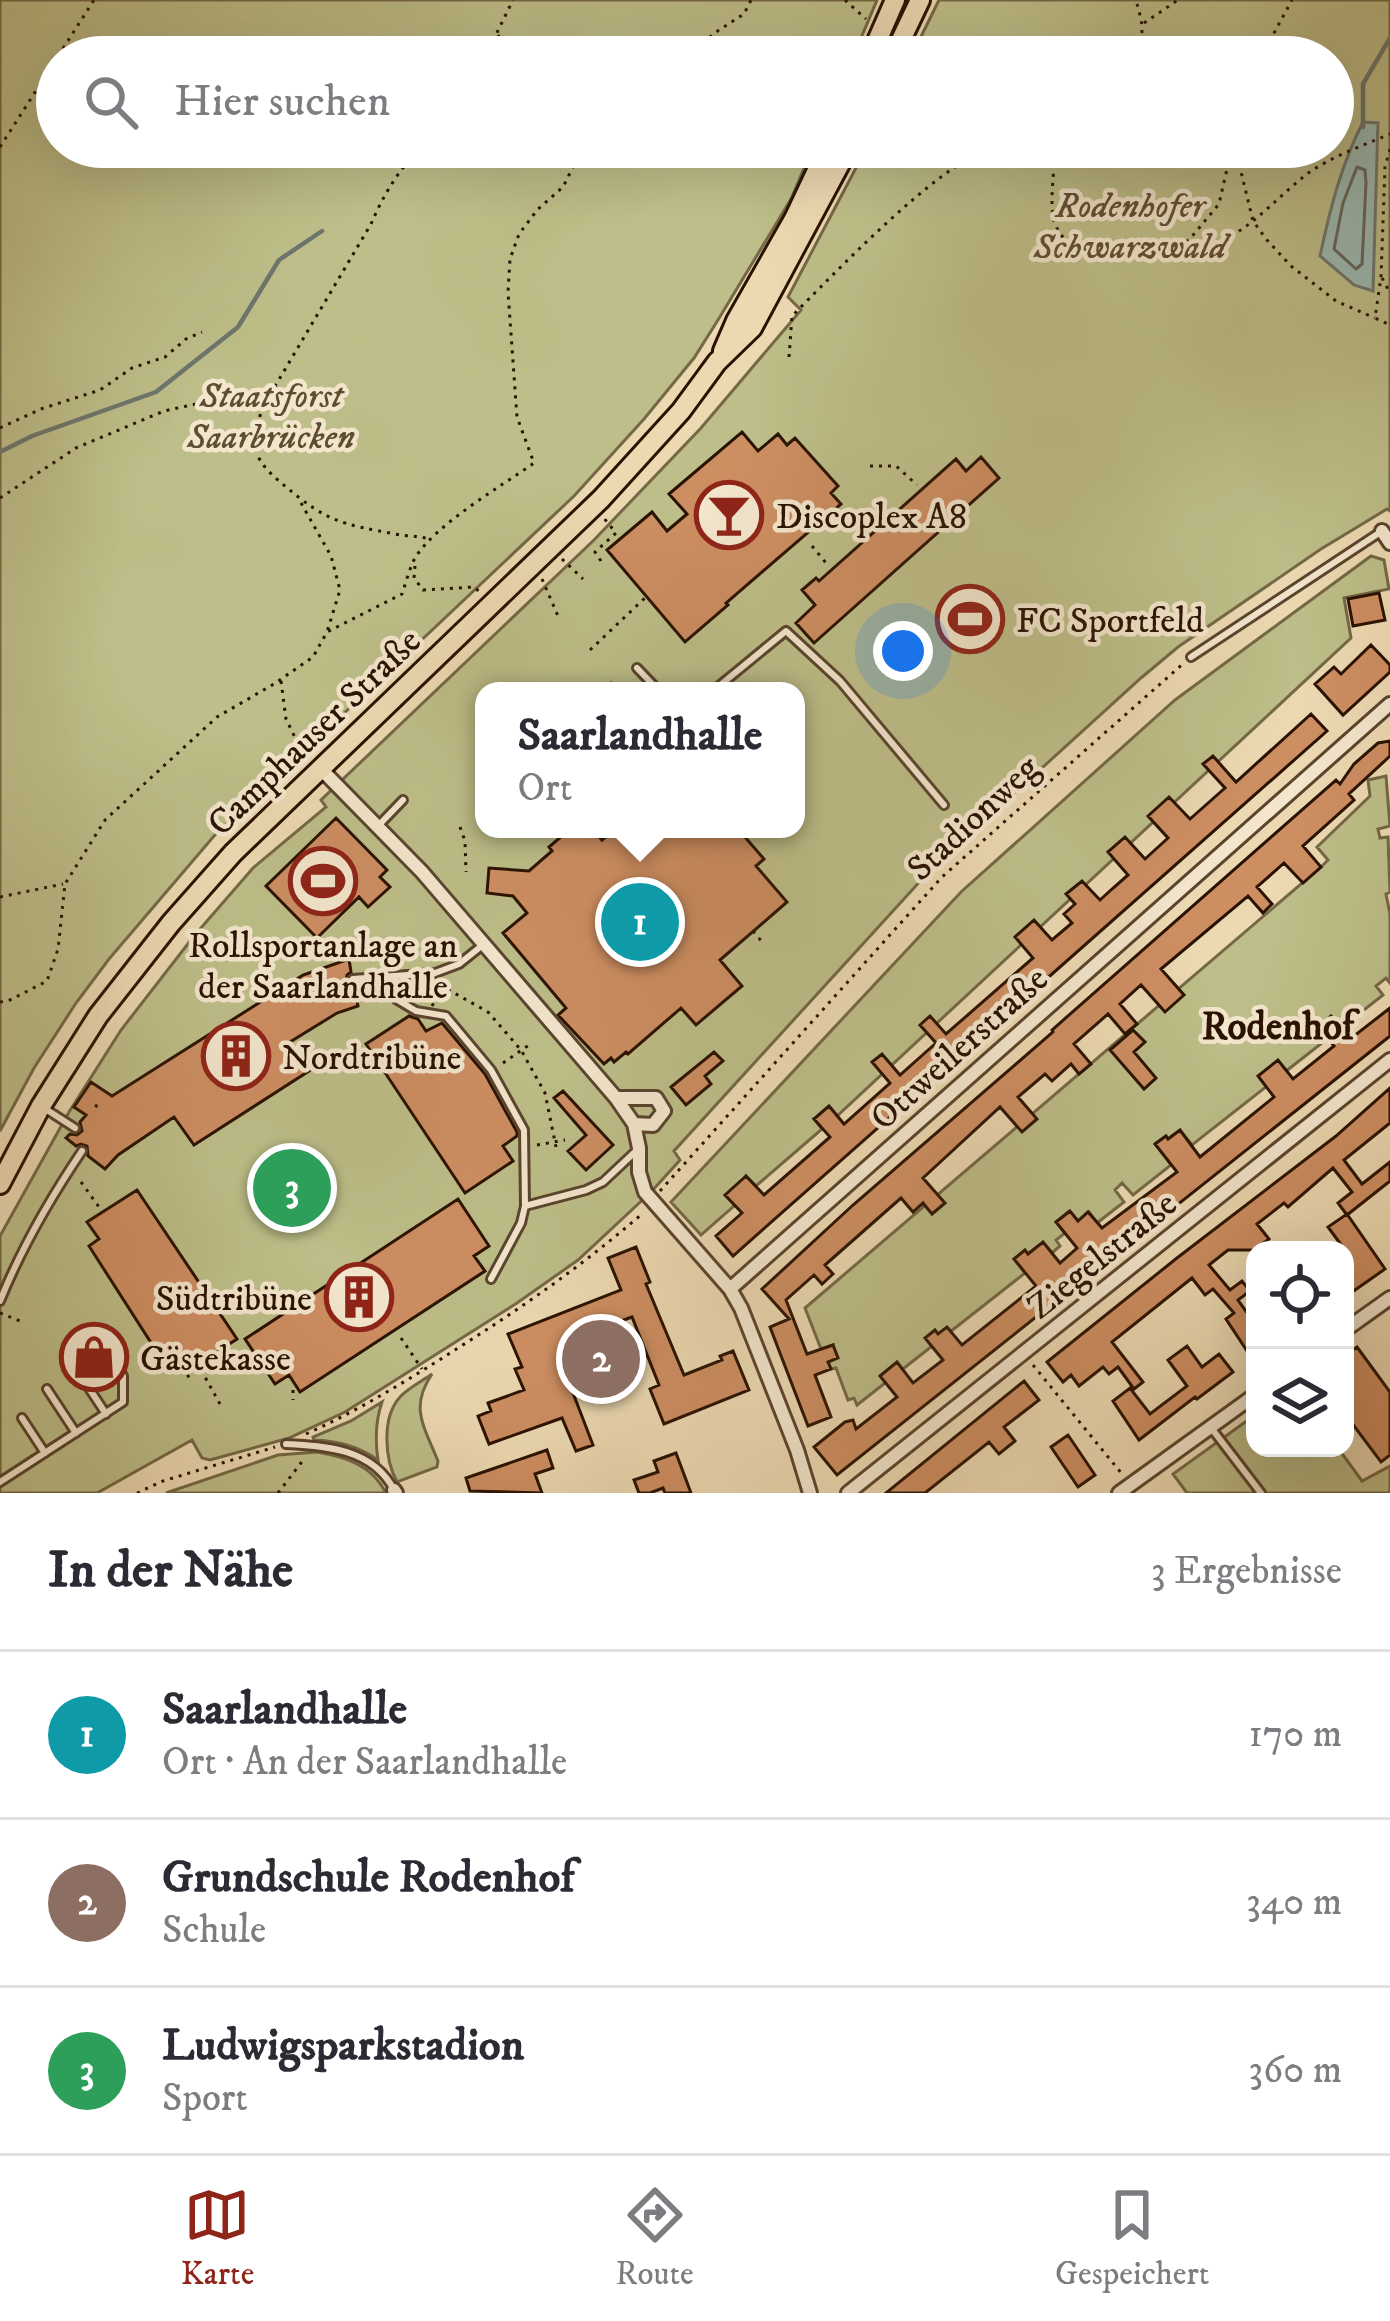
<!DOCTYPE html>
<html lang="de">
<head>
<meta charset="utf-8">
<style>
  :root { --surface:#fff; --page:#f7f7f7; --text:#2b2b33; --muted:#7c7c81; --line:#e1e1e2; --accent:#8f2418 }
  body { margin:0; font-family:"IM FELL DW Pica",serif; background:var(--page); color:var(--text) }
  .controls { position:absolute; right:36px; bottom:36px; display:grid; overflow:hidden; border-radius:24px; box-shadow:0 12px 48px #0002 }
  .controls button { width:108px; height:108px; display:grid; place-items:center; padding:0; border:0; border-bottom:3px solid var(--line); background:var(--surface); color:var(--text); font:60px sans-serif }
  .you { position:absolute; left:903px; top:651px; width:42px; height:42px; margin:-30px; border:9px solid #fff; border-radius:50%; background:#1a73e8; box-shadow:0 0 0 18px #1a73e833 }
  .badge { display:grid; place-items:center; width:78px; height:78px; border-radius:50%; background:var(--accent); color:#fff; font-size:39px; font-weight:700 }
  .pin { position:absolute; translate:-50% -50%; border:6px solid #fff; box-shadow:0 3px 12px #0006 }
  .popup { position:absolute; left:475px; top:682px; width:330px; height:156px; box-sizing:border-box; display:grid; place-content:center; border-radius:24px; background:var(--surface); filter:drop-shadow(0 3px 9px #0005); font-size:39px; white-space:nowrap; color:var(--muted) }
  .popup b { font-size:45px; color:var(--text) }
  .popup::after { content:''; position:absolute; left:50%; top:100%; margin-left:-24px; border:24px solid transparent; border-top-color:var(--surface) }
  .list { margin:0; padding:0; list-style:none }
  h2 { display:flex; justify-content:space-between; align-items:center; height:156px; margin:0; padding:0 48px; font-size:51px }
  h2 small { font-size:39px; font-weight:400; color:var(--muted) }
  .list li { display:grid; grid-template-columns:78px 1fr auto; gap:36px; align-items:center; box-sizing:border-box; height:168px; padding:0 48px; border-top:3px solid var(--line) }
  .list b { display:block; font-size:45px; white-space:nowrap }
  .list p { margin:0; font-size:39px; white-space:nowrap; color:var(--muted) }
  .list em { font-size:39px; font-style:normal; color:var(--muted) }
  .icon { flex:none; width:66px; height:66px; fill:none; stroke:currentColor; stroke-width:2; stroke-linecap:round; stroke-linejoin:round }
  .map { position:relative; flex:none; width:1390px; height:1493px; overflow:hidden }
  .search { position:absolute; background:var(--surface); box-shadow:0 12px 48px #0002; left:36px; right:36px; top:36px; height:132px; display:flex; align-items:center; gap:30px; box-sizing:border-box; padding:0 42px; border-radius:66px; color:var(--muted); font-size:45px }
  .sheet { height:660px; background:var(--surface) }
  nav { display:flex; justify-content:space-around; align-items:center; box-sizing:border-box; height:168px; border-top:3px solid var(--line); background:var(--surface); font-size:33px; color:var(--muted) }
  nav a { display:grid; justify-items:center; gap:6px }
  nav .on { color:var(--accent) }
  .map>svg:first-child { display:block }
</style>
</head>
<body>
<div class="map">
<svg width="1390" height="1493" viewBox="0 0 1390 1493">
  <rect width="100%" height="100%" fill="#ecd9b2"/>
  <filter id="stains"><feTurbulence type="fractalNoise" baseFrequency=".00167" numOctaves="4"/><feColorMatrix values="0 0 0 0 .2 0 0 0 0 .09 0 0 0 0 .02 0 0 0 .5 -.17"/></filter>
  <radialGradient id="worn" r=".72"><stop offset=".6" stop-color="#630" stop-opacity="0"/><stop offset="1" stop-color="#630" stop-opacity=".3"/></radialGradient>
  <path fill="#bdbe89" stroke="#746846" stroke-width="3" fill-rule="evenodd" d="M0,0H877L853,57H57V147H813L791,199L718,320L694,358L644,419L574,496L214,836L109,959L76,1003L34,1068L0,1131Z
    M939,0H1390V511L1387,509L1321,549L1178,647L1141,678L934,866L674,1151L680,1160L651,1192L578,1260L517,1303L375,1393L345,1412L289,1438L210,1460L202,1458L192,1440L97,1493H0V1236L69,1112L121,1030L194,936L253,868L326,807L321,800L594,540L701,428L801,310L788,297L867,147H1333V57H911ZM484,691H796V829H484Z
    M1371,556L1384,560L1389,589L1344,598L1351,638L837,1116L814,1119L822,1129L756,1186L746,1176L735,1205L701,1235L671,1202L961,892L1175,700Z
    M1386,776L1390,826L1378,829L1380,838L1388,837L1390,892L1386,894L1390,914V983L1386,978L1376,986L1383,995L1192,1145L1180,1130L1172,1136L1182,1157L1166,1136L1156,1143L1171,1165L1133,1195L1122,1183L1115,1190L1124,1202L1097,1223L1089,1212L1078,1221L1069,1211L1056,1222L1065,1233L1056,1240L1060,1246L1052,1253L1043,1242L1028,1254L1024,1251L1014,1259L1025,1273L857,1405L854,1398L848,1400L836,1368L831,1369L828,1362L833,1345L821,1349L805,1308L1321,867L1328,860L1317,847L1370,796L1368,780Z
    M432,1374C409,1408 424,1426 438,1461L437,1467L397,1482C385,1460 381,1418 400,1397C408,1388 422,1381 432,1374Z
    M382,1402C375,1422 375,1440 378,1460C358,1446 338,1441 314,1440L313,1437L351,1421Z
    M1255,1415V1448H1338L1362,1481L1390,1466V1493H1187L1173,1474Z
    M317,1452C346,1457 372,1465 386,1493H166L278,1455Z"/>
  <path fill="#9ab9b3" stroke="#6d766c" stroke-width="3" d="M1363,122L1378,123L1373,291L1354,285L1320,256C1330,209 1341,165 1363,122Z"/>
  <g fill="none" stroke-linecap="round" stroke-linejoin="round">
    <path stroke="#62665a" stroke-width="3" d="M1357,167L1365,170L1366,183L1362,264L1356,269L1334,249L1343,203Z"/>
    <path stroke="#6d766c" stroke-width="4.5" d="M1363,127V84L1390,38
      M0,452L32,436L156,392L238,327L279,260L322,231"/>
  </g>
  <path fill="#cd8e62" stroke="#2a1202" stroke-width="3" d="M742,432L758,451L778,434L787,445L795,438L838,486L831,493L841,504L726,603L728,605L685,642L607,550L652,512L667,531L687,514L669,494Z
    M981,457L999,478L814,643L796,623L815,605L802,590L816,578L819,581L956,459L966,471Z
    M1379,593L1385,620L1353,626L1348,599Z
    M1371,645L1390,665V672L1343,715L1315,684L1334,667L1341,674Z
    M1311,714L1327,731L733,1256L716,1236L742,1213L725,1195L746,1176L764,1195L830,1137L814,1119L829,1106L844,1124L890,1083L872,1062L882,1054L900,1075L936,1043L920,1025L930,1016L946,1034L1033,958L1015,937L1034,920L1052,940L1072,923L1064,914L1075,904L1066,894L1082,881L1100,900L1112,889L1128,875L1108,852L1125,837L1145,859L1168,838L1148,816L1169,797L1190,819L1225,788L1203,764L1213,756L1236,782Z
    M1390,741V756L1349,794L1354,800L1303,846L1321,867L1303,883L1284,863L1257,887L1272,904L1263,913L1248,896L1161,969L1184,995L1165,1012L1141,985L1120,1004L1137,1024L1125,1034L1108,1014L1074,1044L1091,1064L1079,1074L1071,1064L1052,1081L1045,1074L1018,1097L1037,1119L1022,1132L1000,1107L923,1178L945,1203L932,1214L923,1203L913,1212L901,1198L825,1265L833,1274L822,1284L814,1275L786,1300L807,1354L833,1345L838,1358L828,1362L831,1369L815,1375L831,1417L808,1426L770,1327L789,1319L762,1289L853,1205L1053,1032L1052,1030L1336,780L1340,784L1354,764L1378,743Z
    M336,818L387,870L380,877L390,887L368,907L359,897L317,938L266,886Z
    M570,829H593L602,840L615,829H738L764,859L756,866L787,902L720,960L742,986L696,1025L681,1008L628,1054L626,1052L614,1062L611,1058L604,1064L558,1015L566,1008L503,933L527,913L513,896L487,893L489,868L529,871L552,851L549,847Z
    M349,959L351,972L347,975L346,981L354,986L358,1006L337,1013L290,1042L309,1071L194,1145L174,1117L118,1155L105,1169L88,1156L87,1146L81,1144L76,1146L66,1138L70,1134L77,1135L82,1131L80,1122L86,1115L74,1107L91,1082L112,1096L303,975Z
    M1390,1008V1036L837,1475L814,1447L845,1422L853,1420L856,1429L897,1397L880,1376L897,1362L913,1383L943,1360L925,1338L935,1330L938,1334L947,1327L962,1345L1036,1286L1014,1259L1025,1250L1028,1254L1043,1242L1060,1263L1077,1248L1056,1222L1070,1211L1078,1221L1088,1212L1102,1228L1177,1172L1155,1144L1166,1136L1168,1139L1180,1130L1200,1157L1274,1097L1258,1076L1278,1060L1293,1079L1334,1046L1318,1026L1331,1016L1349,1040Z
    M409,1016L418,1019L426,1031L442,1023L485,1074L517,1132V1136L503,1146L513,1161L465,1193L366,1044Z
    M1133,1030L1145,1042L1134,1052L1156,1078L1144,1089L1110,1050Z
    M714,1052L723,1061L705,1076L711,1084L686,1105L671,1087Z
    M1390,1088V1123L1344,1160L1362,1184L1390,1162V1181L1347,1215L1338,1203L1352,1192L1333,1168L1288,1207L1284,1203L1257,1224L1269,1239L1254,1250H1228L1209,1265L1230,1290L1242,1281L1250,1291L1238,1300L1255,1324V1363L1226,1319L1234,1313L1213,1289L1205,1295L1192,1278L1112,1342L1143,1382L1134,1389L1118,1367L1109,1374L1103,1367L1079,1386L1071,1375L1063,1382L1047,1362L1177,1258L1336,1136Z
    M563,1091L613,1145L586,1170L568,1151L586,1135L554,1098Z
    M137,1190L237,1339L187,1371L176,1356L164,1363L89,1246L99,1239L87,1222Z
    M458,1199L489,1246L474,1256L485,1271L300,1392L289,1375L275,1384L245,1339Z
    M1347,1214L1385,1269L1345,1297V1250L1328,1227Z
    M636,1247L650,1282L646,1284L684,1375L722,1360L720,1356L733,1351L749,1390L664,1424L650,1389L659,1385L632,1317L575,1338L588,1373L568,1380L593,1445L576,1451L562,1418L489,1444L478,1416L491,1411L488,1403L524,1390L515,1369L522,1367L508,1334L621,1290L608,1258Z
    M1187,1346L1202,1367L1219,1354L1233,1372L1197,1399L1195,1397L1139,1440L1113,1401L1130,1388L1150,1414L1187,1386L1168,1360Z
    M1357,1347L1390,1392V1455L1381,1462L1345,1414V1355Z
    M1024,1381L1039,1400L1004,1427L1015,1441L999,1454L989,1442L925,1493H886Z
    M1068,1435L1095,1475L1078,1487L1051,1447Z
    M547,1450L553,1468L535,1474L542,1493L470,1491L466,1478Z
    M676,1453L691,1493H665L663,1488L650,1493H639L634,1480L658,1472L654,1461Z"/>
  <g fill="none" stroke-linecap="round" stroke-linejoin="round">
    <g stroke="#5a442e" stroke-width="12">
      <path id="service" d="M1191,657L1382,531
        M637,668L659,691
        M713,691L786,631L840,681L944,805
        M378,826L403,800
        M395,976L396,999L416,1011L446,1016L491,1070L524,1130L525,1206L521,1223L491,1279
        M353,979L435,973L459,964L484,944
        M44,1108L75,1128
        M525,1206L586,1190L603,1182L636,1151
        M0,1301C22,1247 49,1200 82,1151
        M79,1373L106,1414
        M47,1389L76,1433
        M22,1418L45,1453
        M1212,1429L1261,1493
        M286,1444C327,1446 373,1449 394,1490
        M0,1482L123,1402V1376L105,1347"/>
    </g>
    <g stroke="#5a442e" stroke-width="18">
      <path id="minor" d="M1382,531L1390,543
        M321,769L422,872L616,1098L634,1124L639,1148V1172L645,1192L730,1289L741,1308L797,1450L810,1493
        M616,1098H656L664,1111L653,1125L634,1124
        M730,1289L1390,704
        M1345,1330L1390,1298
        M394,1490L396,1493
        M848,1493L1390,1060
        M1119,1493L1255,1395"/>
    </g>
    <g stroke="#2a1202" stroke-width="24">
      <path id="primary" d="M870,57L895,0
        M893,57L920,0
        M723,351L736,321L794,219L828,147
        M0,1184L41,1106L98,1016L171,923L233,853L601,499L681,411L717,362L752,328L849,147"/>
    </g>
    <path stroke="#2a1202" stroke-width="3" stroke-dasharray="3 6" stroke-linecap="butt" d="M845,0L866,19
      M1144,23L1178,0
      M498,35L511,57
      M485,57L513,0
      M691,57L713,34L744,14L751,0
      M1130,57C1147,35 1143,26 1136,0
      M1261,57L1292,0
      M0,147L94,0
      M1055,147C1055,166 1049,203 1054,221C1071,275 1170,260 1212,245C1249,232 1276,198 1307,174C1332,156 1362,146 1390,134
      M1235,147L1253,221L1266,239L1291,266L1336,301L1375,318
      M1390,149L1385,167L1381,277L1375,318L1390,325
      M1162,254L1189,240L1219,204L1232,147
      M1382,278L1390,293
      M789,357L792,316C828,280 943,159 987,152C994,151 1000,153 1006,153C1022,154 1038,150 1053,148
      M260,405C263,421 251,434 256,451C260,465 274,477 285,486C327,522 342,524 395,534C408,537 419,535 431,540
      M0,428L41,409L100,390L132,368L165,357L186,339L202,332
      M870,466H896L917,485
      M0,498L76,448L164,411L205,402L259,404L274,388L371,224C383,196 400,166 423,147
      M301,503L331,556L340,590L327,632
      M812,546L826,563
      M562,559L583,579
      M601,561L595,552L616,533L603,517
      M415,566L414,578L423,590L474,587L481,593
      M542,579L558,616
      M590,650L647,596
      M281,681L286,719L304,756
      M610,682L617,691
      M460,827L465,841L466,872
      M0,897L63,884
      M753,931L763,943
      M440,985L488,1012L521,1050L545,1093L556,1147
      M0,1002L8,1001L47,981L58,949L65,884L105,820L217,717L274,684L313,657L327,632L402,594C406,583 409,569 415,558C436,524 500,487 534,463L517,417L508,292L510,259L519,234L538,209L563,187L580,153L588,147
      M432,1006L442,988
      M503,1063L529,1045
      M95,1105L98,1107
      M537,1145L565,1140
      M81,1182L99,1207
      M660,1191L942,877L1185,662
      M0,1313L25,1323
      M401,1338L422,1369
      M1033,1365L1122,1474
      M187,1377L200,1368L220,1404
      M293,1390V1400
      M306,1434C364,1408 416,1375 469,1341C530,1302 588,1261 643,1213
      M137,1493L163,1481L275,1447
      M278,1493L304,1459"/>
    <use href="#service" stroke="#f3e6cd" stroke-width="6"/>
    <use href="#minor" stroke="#f3e6cd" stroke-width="12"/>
    <use href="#primary" stroke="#ecd9b2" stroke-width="18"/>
  </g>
  <defs>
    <g id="bar-ring" transform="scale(3.45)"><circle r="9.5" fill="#f3e6cd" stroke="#8f2418" stroke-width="1.5"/><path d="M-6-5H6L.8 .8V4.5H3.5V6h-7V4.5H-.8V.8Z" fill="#8f2418"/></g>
    <g id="stadium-ring" transform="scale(3.45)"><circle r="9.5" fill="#f3e6cd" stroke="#8f2418" stroke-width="1.5"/><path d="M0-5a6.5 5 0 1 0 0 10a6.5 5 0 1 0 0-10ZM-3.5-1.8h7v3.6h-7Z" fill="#8f2418"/></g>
    <g id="building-ring" transform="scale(3.45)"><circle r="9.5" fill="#f3e6cd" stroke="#8f2418" stroke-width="1.5"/><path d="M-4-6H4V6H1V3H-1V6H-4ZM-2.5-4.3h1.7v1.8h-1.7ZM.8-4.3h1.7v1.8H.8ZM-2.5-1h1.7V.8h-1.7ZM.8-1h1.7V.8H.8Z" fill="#8f2418"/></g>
    <g id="shop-ring" transform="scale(3.45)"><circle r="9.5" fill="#f3e6cd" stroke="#8f2418" stroke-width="1.5"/><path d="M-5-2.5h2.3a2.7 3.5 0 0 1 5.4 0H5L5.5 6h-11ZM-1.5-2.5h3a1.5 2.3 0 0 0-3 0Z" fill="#8f2418"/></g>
  </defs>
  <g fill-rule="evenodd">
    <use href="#bar-ring" x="729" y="515"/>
    <use href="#stadium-ring" x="970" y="619"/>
    <use href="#stadium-ring" x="323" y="881"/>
    <use href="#building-ring" x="236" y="1056"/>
    <use href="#building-ring" x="359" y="1297"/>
    <use href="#shop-ring" x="94" y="1357"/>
  </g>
  <g text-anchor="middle" stroke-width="9" stroke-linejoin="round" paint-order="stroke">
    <g font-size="36" font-style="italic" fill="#5d4e31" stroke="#f3e6cd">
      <text x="1130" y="217">Rodenhofer<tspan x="1130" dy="41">Schwarzwald</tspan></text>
      <text x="271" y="407">Staatsforst<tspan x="271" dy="41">Saarbrücken</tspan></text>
    </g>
    <g font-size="36" fill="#2a1202" stroke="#f3e6cd" text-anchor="start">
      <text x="776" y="528">Discoplex A8</text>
      <text x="1016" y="632">FC Sportfeld</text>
      <text x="323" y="957" text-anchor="middle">Rollsportanlage an<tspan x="323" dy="41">der Saarlandhalle</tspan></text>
      <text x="282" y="1069">Nordtribüne</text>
      <text x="312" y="1310" text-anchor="end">Südtribüne</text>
      <text x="140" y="1370">Gästekasse</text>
    </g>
    <g font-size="36" fill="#2a1202" stroke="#f3e6cd">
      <text transform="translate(313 731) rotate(-44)" y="13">Camphauser Straße</text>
      <text transform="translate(972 817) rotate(-43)" y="13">Stadionweg</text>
      <text transform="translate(958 1047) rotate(-42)" y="13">Ottweilerstraße</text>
      <text transform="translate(1101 1254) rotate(-39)" y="13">Ziegelstraße</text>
    </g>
    <g font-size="39" font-weight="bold" fill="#2a1202" stroke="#f3e6cd">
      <text x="1278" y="1039">Rodenhof</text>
    </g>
  </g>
  <rect width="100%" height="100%" filter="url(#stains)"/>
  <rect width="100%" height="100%" fill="url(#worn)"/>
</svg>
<div class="controls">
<button><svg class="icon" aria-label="locate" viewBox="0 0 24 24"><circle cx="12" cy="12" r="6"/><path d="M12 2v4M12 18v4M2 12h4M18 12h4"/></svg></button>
<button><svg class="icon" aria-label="layers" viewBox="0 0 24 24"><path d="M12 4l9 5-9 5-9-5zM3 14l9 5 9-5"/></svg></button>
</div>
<div class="you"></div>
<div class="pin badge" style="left:640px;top:922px;background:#0f9aa8">1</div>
<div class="popup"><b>Saarlandhalle</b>Ort</div>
<div class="pin badge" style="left:601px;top:1359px;background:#8d6e63">2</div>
<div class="pin badge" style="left:292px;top:1188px;background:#2e9e5b">3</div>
<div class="search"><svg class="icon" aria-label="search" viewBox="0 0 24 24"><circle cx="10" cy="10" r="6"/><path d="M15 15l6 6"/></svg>Hier suchen</div>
</div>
<section class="sheet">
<h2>In der Nähe<small>3 Ergebnisse</small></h2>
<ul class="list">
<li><span class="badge" style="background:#0f9aa8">1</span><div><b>Saarlandhalle</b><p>Ort · An der Saarlandhalle</p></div><em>170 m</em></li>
<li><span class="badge" style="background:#8d6e63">2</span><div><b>Grundschule Rodenhof</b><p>Schule</p></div><em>340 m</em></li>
<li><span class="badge" style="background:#2e9e5b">3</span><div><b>Ludwigsparkstadion</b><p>Sport</p></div><em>360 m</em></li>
</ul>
</section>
<nav>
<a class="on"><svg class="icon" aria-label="map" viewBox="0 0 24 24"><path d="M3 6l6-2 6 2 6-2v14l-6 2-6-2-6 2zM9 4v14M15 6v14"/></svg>Karte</a>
<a><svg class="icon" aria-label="directions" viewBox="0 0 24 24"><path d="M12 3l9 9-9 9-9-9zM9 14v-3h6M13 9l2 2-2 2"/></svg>Route</a>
<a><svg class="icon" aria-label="saved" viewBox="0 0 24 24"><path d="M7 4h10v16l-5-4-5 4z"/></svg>Gespeichert</a>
</nav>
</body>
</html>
